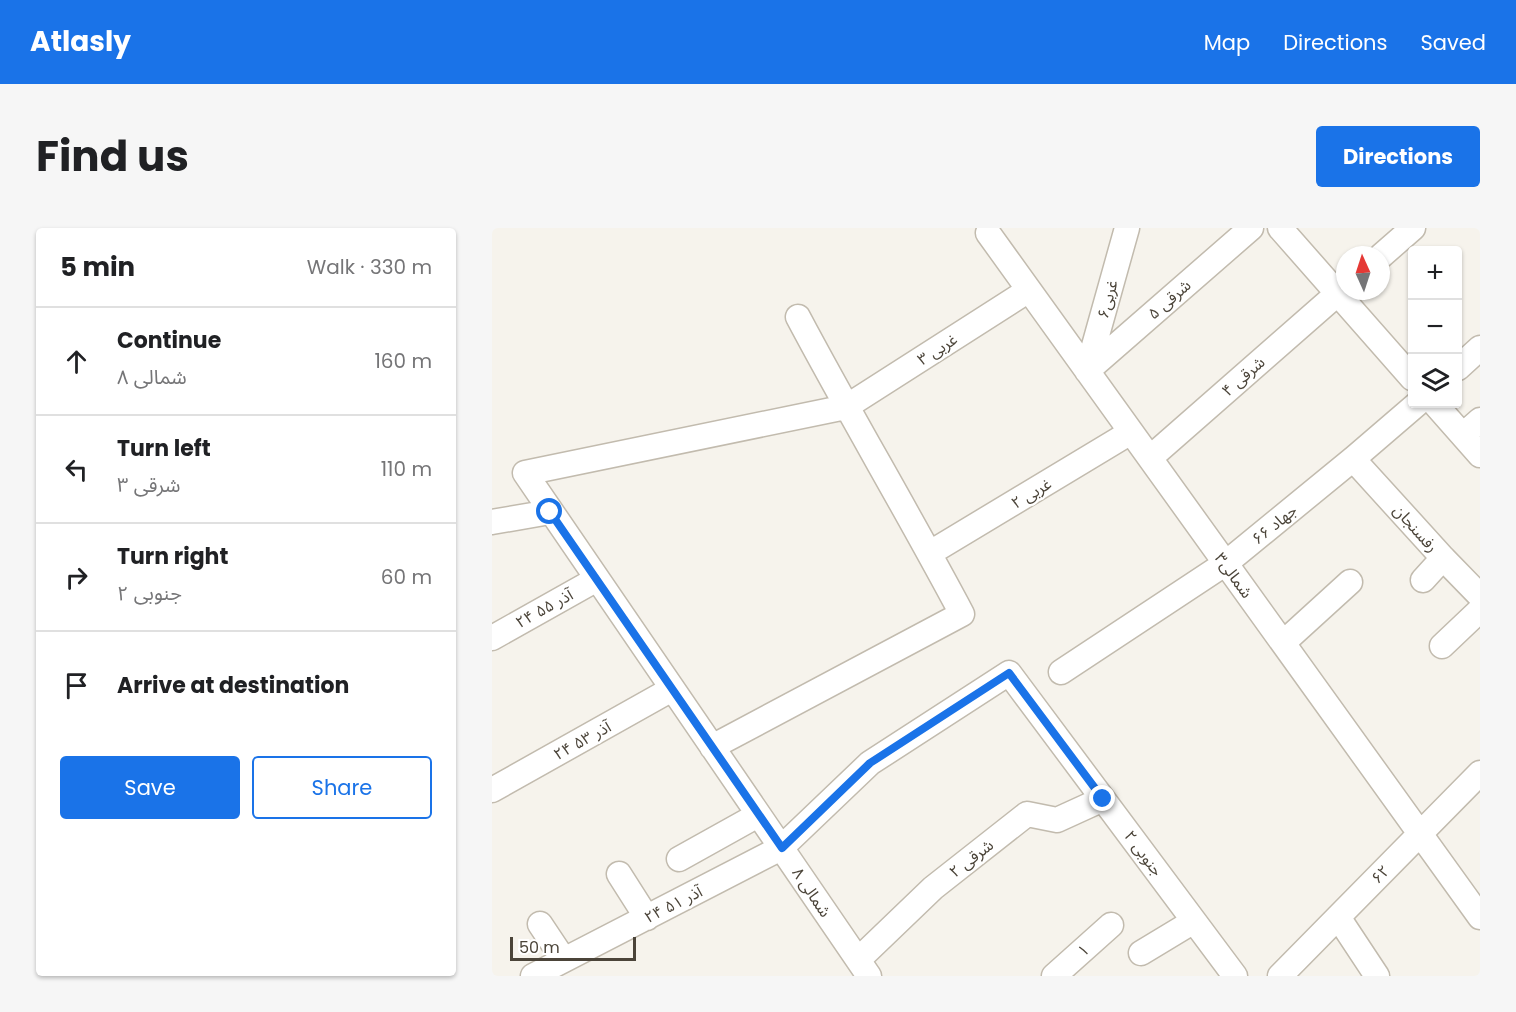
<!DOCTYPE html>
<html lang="en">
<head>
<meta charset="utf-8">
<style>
  :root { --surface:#fff; --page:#f6f6f6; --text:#202124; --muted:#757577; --line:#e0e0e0; --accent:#1a73e8 }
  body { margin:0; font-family:Poppins,"Noto Sans Arabic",sans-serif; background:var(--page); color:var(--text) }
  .controls { position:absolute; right:18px; top:18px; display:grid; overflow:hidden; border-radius:6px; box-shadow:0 2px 4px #0004 }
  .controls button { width:54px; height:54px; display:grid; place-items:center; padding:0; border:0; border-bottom:2px solid var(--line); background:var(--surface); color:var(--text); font:30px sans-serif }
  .compass { position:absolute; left:844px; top:18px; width:54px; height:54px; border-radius:50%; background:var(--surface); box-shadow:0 2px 4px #0004; rotate:357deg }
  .scale { position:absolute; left:18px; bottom:15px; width:126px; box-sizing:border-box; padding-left:6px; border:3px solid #4b4439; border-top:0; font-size:16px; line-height:21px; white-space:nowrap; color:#4b4439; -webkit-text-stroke:4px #fff; paint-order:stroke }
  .stop { position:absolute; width:18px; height:18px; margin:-14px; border:4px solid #1a73e8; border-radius:50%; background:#fff }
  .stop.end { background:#1a73e8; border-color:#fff; box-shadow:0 2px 6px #0008 }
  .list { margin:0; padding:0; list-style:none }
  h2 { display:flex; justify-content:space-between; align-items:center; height:78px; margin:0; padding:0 24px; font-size:26px }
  h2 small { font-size:20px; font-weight:400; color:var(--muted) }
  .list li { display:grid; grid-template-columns:39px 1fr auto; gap:18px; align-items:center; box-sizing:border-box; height:108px; padding:0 24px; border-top:2px solid var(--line) }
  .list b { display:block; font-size:22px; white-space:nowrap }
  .list p { margin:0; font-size:20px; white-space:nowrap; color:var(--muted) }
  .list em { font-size:20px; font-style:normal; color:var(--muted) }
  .actions { display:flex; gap:12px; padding:18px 24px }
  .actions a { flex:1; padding:14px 0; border:2px solid var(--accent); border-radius:6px; text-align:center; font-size:21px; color:var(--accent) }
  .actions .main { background:var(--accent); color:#fff }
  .icon { flex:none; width:33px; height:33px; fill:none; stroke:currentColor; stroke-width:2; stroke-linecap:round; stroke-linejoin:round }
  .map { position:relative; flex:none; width:988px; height:748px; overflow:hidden; border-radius:6px }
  header { display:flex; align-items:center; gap:36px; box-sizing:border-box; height:84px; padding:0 30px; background:var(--accent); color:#fff }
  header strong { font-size:28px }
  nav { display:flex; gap:33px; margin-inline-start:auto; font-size:21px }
  .intro { display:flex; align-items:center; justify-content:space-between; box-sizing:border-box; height:144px; padding:0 36px }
  h1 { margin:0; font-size:42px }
  .button { padding:15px 27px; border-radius:6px; background:var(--accent); color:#fff; font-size:21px; font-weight:700 }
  main { display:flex; gap:36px; padding:0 36px }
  aside { flex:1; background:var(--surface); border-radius:6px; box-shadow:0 2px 4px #0004 }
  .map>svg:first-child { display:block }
</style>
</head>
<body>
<header>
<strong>Atlasly</strong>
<nav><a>Map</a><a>Directions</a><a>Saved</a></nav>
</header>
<div class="intro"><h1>Find us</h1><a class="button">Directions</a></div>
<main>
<aside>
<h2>5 min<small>Walk · 330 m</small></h2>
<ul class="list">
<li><svg class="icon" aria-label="ahead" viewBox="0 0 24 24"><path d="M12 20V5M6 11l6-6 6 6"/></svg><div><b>Continue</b><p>شمالی ۸</p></div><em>160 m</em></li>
<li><svg class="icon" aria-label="left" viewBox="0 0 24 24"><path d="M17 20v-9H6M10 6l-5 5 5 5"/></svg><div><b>Turn left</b><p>۳ شرقی</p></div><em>110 m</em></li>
<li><svg class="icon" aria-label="right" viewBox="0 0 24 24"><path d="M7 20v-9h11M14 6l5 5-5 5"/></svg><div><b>Turn right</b><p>۲ جنوبی</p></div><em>60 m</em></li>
<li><svg class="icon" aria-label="arrive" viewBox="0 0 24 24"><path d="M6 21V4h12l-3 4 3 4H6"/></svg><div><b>Arrive at destination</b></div></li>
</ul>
<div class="actions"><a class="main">Save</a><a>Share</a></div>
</aside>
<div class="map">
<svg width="988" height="748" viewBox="0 0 988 748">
  <rect width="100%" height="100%" fill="#f6f3ec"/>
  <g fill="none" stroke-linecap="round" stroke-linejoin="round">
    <g stroke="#c2bbae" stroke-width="27">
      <path id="minor" d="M788,0L920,150
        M496,5L988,689
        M889,28L921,0
        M966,140L988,120
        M595,143L759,0
        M595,143L635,0
        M943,176L988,227
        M971,207L988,192
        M658,230L853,59
        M861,231L951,330L988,368
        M0,294L58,284
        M438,325L639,204
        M931,352L951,330
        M0,410L105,351
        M791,415L858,354
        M950,418L988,382
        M569,444L734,335L861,231L925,176
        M220,519L470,386C417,286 359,189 306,89
        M0,562L180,461
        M187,631L266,587
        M127,646L155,690
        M846,689L885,748
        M48,696L72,732
        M649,725L702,693
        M366,732L441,660L535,586L565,592L611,571
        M41,748L289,620L378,535L517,445L743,748
        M377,748L33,245L354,179L537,62
        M562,748L619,697
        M788,748L988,545"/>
    </g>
    <use href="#minor" stroke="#fff" stroke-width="24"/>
  </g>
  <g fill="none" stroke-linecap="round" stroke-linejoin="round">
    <path stroke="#1a73e8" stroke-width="8" d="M58,284L290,620L378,535L517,445L611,571"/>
  </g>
  <g text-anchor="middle" stroke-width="4.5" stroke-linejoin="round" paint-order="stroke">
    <g font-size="16" fill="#4b4439" stroke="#fff">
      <text transform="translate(615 71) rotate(-75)" y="6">غربی۶</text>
      <text transform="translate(677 71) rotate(-41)" y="6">شرقی ۵</text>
      <text transform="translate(445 121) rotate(-33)" y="6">غربی ۳</text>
      <text transform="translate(751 148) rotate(-41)" y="6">شرقی ۴</text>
      <text transform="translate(539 265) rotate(-31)" y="6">غربی ۲</text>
      <text transform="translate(782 296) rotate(-39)" y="6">جهاد ۶۶</text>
      <text transform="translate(924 300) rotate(48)" y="6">رفسنجان</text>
      <text transform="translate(742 347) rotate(54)" y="6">شمالی۳</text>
      <text transform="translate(52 380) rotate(-29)" y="6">۲۴ آذر ۵۵</text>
      <text transform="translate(90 512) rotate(-29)" y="6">۲۴ آذر ۵۳</text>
      <text transform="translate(652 625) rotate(53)" y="6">۲ جنوبی</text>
      <text transform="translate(479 630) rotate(-38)" y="6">۲ شرقی</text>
      <text transform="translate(888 646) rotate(-46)" y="6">۶۲</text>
      <text transform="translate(320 664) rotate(56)" y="6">شمالی ۸</text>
      <text transform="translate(181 676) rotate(-27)" y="6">۲۴ آذر ۵۱</text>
      <text transform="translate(591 722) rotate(-42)" y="6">۱</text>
    </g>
  </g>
</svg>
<div class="controls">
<button>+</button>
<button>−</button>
<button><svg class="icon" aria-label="layers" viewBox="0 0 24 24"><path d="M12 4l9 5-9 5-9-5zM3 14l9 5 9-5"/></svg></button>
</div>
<svg class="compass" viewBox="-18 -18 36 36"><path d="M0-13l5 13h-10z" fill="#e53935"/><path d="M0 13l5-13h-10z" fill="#757577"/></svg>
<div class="scale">50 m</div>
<div class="stop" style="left:58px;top:284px"></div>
<div class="stop end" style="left:611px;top:571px"></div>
</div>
</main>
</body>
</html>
